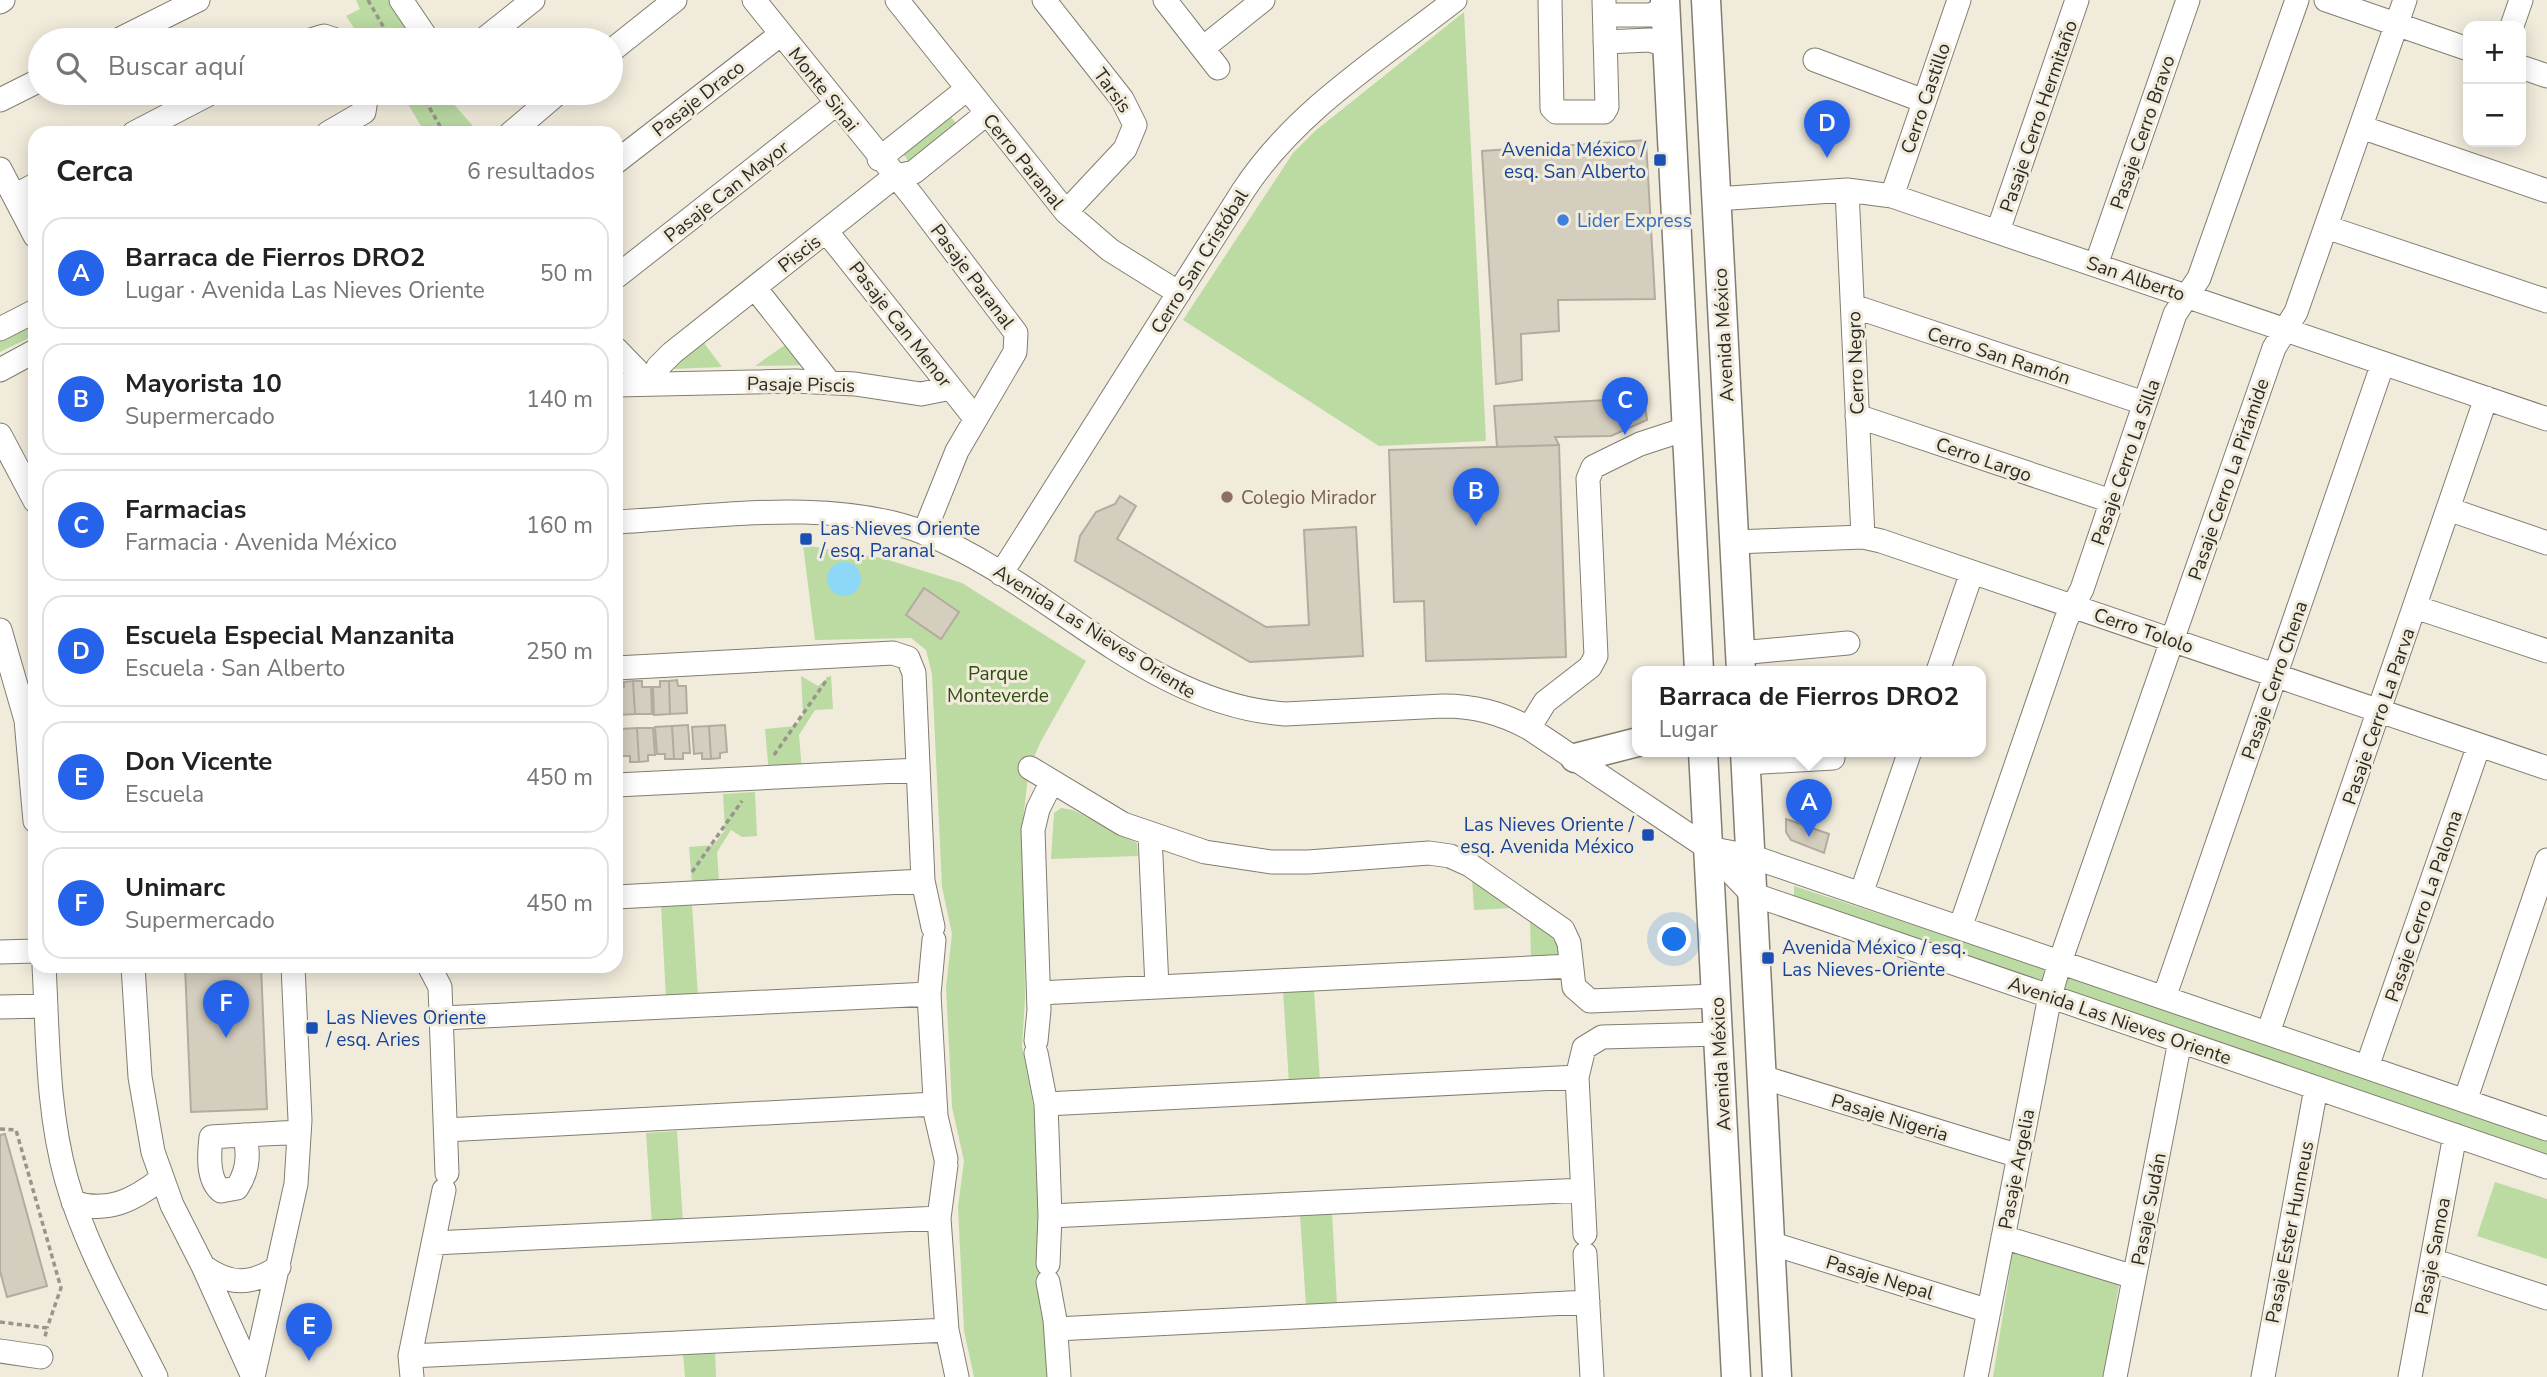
<!DOCTYPE html>
<html lang="es">
<head>
<meta charset="utf-8">
<style>
  :root { --surface:#fff; --page:#f6f6f6; --text:#222; --muted:#767676; --line:#e0e0e0; --accent:#2563eb }
  body { margin:0; font-family:"Nunito Sans",sans-serif; background:var(--page); color:var(--text) }
  .controls { position:absolute; right:21px; top:21px; display:grid; overflow:hidden; border-radius:14px; box-shadow:0 4px 18px #0003 }
  .controls button { width:63px; height:63px; display:grid; place-items:center; padding:0; border:0; border-bottom:2px solid var(--line); background:var(--surface); color:var(--text); font:35px sans-serif }
  .you { position:absolute; left:1675px; top:940px; width:24px; height:24px; margin:-18px; border:5px solid #fff; border-radius:50%; background:#1a73e8; box-shadow:0 0 0 10px #1a73e833 }
  .badge { display:grid; place-items:center; width:46px; height:46px; border-radius:50%; background:var(--accent); color:#fff; font-size:23px; font-weight:700 }
  .pin { position:absolute; translate:-50% -58px; filter:drop-shadow(0 2px 4px #0008) }
  .pin::after { content:''; position:absolute; top:37px; width:24px; height:21px; background:inherit; clip-path:polygon(0 0,100% 0,50% 100%) }
  .popup { position:absolute; left:1632px; top:666px; width:354px; height:91px; box-sizing:border-box; display:grid; place-content:center; border-radius:14px; background:var(--surface); filter:drop-shadow(0 2px 5px #0005); font-size:23px; white-space:nowrap; color:var(--muted) }
  .popup b { font-size:26px; color:var(--text) }
  .popup::after { content:''; position:absolute; left:50%; top:100%; margin-left:-14px; border:14px solid transparent; border-top-color:var(--surface) }
  .list { margin:0; padding:0; list-style:none }
  h2 { display:flex; justify-content:space-between; align-items:center; height:91px; margin:0; padding:0 28px; font-size:30px }
  h2 small { font-size:23px; font-weight:400; color:var(--muted) }
  .list li { display:grid; grid-template-columns:46px 1fr auto; gap:21px; align-items:center; box-sizing:border-box; height:112px; margin:0 14px 14px; padding:0 14px; border:2px solid var(--line); border-radius:21px }
  .list b { display:block; font-size:26px; white-space:nowrap }
  .list p { margin:0; font-size:23px; white-space:nowrap; color:var(--muted) }
  .list em { font-size:23px; font-style:normal; color:var(--muted) }
  .icon { flex:none; width:38px; height:38px; fill:none; stroke:currentColor; stroke-width:2; stroke-linecap:round; stroke-linejoin:round }
  .map { position:relative; flex:none; width:2547px; height:1377px; overflow:hidden }
  .search { position:absolute; background:var(--surface); box-shadow:0 4px 18px #0003; left:28px; top:28px; width:595px; height:77px; display:flex; align-items:center; gap:18px; box-sizing:border-box; padding:0 24px; border-radius:38px; color:var(--muted); font-size:26px }
  .panel { position:absolute; background:var(--surface); box-shadow:0 4px 18px #0003; left:28px; top:126px; width:595px; height:847px; border-radius:21px }
  .map>svg:first-child { display:block }
</style>
</head>
<body>
<div class="map">
<svg width="2547" height="1377" viewBox="0 0 2547 1377">
  <rect width="100%" height="100%" fill="#f1ebdb"/>
  <path fill="#bbdba3" d="M356,0H393L422,40H362L346,16L360,9Z
    M1464,12L1486,441L1379,446L1183,320L1293,153L1315,131Z
    M395,93H444L479,133H425L404,97Z
    M949,114L957,125L909,162L901,151Z
    M35,321V335L0,352V338Z
    M792,340L812,365L755,366Z
    M704,343L722,367L672,369Z
    M803,545L882,558L962,583L1086,661L1040,743L1029,769L1023,820L1025,999L1022,1046L1036,1121L1047,1377H974L964,1331L958,1207L964,1161L952,1107L946,987L952,934L942,887L932,674L926,650L911,638L815,640Z
    M831,675L833,709L815,710L799,735L802,771L769,774L765,729L796,726L803,715L801,676L818,686Z
    M755,792L757,836L742,837L731,830L717,852L719,881L692,883L689,847L714,845L725,830L723,794Z
    M1061,808L1073,810L1137,843L1138,856L1051,859L1054,813Z
    M1472,878L1511,908L1474,910Z
    M1794,886L2051,970L2046,985L1794,900Z
    M692,905L698,996L666,998L661,906Z
    M1530,920L1561,941L1562,957H1531Z
    M2062,972L2547,1138V1154L2058,989Z
    M1314,990L1320,1081L1289,1083L1283,991Z
    M677,1131L683,1223L652,1225L646,1133Z
    M2495,1182L2547,1199V1259L2477,1236Z
    M1332,1213L1337,1304L1306,1306L1300,1215Z
    M2013,1251L2119,1284L2104,1377H1993Z
    M715,1351L716,1377H685L683,1353Z"/>
  <path fill="#8dd8f7" d="M827 579a17 17 0 1 1 34 0a17 17 0 1 1-34 0Z"/>
  <path fill="#d4cebf" stroke="#b1ac9d" stroke-width="2" d="M1646,140L1655,299L1558,300L1559,331L1521,334L1522,380L1496,384L1482,151Z
    M1644,398L1647,420L1611,436L1555,437L1559,445L1497,447L1494,406Z
    M1559,445L1566,657L1426,661L1424,601L1394,602L1389,450Z
    M1120,496L1136,506L1117,539L1266,627L1309,625L1304,530L1356,527L1363,656L1250,662L1075,561L1080,536L1096,512L1115,504Z
    M924,588L959,612L941,639L906,615Z
    M677,680L678,686H686L687,713L670,714L669,681Z
    M633,681L635,714L618,715L617,688L624,687V682Z
    M633,681H642V687H651L652,714H635Z
    M660,681H669L670,714L654,715L653,687H660Z
    M688,725L690,753H683V759H674L672,726Z
    M725,725L727,752L720,753V758L711,759L709,726Z
    M672,726L674,759H665V754H657L655,727Z
    M709,726L711,759H702V753L694,754L692,727Z
    M637,728H653L655,755H648V761L639,762Z
    M637,728L639,762H630V756H621L620,729Z
    M1786,819L1829,834L1824,853L1791,840L1786,832Z
    M185,966H261L267,1109L191,1112Z
    M5,1134L47,1286L7,1297L0,1271V1135Z"/>
  <g fill="none" stroke-linecap="round" stroke-linejoin="round">
    <g stroke="#827d6f" stroke-width="25">
      <path id="minor" d="M401,0L428,40
        M754,0L913,197L1016,333L1015,352L957,451L924,533
        M897,0L1066,212L1110,250L1179,293
        M1044,0L1122,99L1135,125L1125,149L1066,212
        M1165,0L1218,68
        M1550,0L1552,108L1556,112H1604L1607,107L1604,0
        M2326,0L2468,49
        M0,2L3,0
        M1605,15H1651L1665,8
        M2512,26L2521,0
        M118,40L198,0
        M311,40L324,36L336,40
        M483,40L533,0
        M1605,42L1650,40L1667,46
        M1203,48L1263,0
        M611,51L675,0
        M1815,60L1924,101
        M2521,67L2547,76
        M0,100L40,80
        M2361,127L2547,191
        M134,133L211,93
        M328,133L364,112L367,93
        M511,133L558,93
        M879,159L967,89
        M616,162L781,34
        M0,169L35,236
        M1847,190L1863,537
        M14,196L35,185
        M1892,196L1959,0
        M1716,199L1847,190L1892,196L2547,419
        M2326,227L2547,301
        M826,231L975,418
        M1998,231L2077,0
        M2096,265L2188,0
        M616,277L836,104
        M755,288L829,382
        M1853,306L2144,403
        M0,329L35,311
        M616,349L650,384
        M0,370L35,351
        M650,384L658,367L672,353L894,177L914,172L986,114
        M616,385L795,381L855,384L921,394L951,388
        M1857,416L2111,501
        M0,435L35,501
        M2448,509L2547,543
        M616,522C713,517 833,497 925,533C1050,584 1146,704 1285,714L1443,706C1475,706 1501,713 1529,728L1708,848L1752,894L2547,1167
        M1734,542L1863,537L1881,541L2547,768
        M1001,574L1243,191C1295,111 1381,58 1455,0
        M2415,607L2547,651
        M0,630L26,720L35,821
        M1740,653L1848,643
        M616,668L893,653L908,658L914,673L923,881L933,927
        M1938,671L1972,572
        M1529,728L1545,702L1590,667L1596,656L1588,479L1593,467L1640,444L1686,429
        M1746,763L1833,758
        M1030,768L1123,824L1205,852L1271,862H1308L1429,853L1450,856L1470,865L1563,930L1569,943L1574,987L1590,1001L1716,996
        M616,785L918,770
        M1150,835L1157,987
        M1708,848L1750,856L2547,1129
        M1861,894L1910,751
        M616,897L923,881
        M1960,928L2066,620L2082,589L2175,314L2199,278L2297,0
        M934,940L929,994L936,1116L946,1159
        M0,952L35,951
        M44,966C48,1037 47,1109 66,1178C85,1247 124,1313 156,1377
        M133,966L140,1077L153,1152L172,1205L203,1266L253,1377
        M429,966L440,987L447,1173
        M1039,993L1571,966
        M2164,998L2383,363
        M0,1007L46,1006
        M442,1018L929,994
        M2268,1033L2486,398
        M1036,1041L1039,1010L1033,830L1038,809L1051,783
        M1036,1053L1046,1104L1050,1216L1048,1264
        M2367,1067L2479,745
        M1762,1077L2019,1156
        M2465,1101L2547,860
        M1046,1104L1577,1077
        M446,1130L935,1104
        M244,1135C250,1154 248,1171 237,1188L221,1191C207,1179 209,1154 211,1137C240,1135 270,1134 299,1132
        M946,1165L939,1218L947,1330L957,1377
        M73,1202C107,1214 134,1200 161,1179
        M1050,1216L1583,1190
        M1585,1234L1577,1077L1584,1048L1602,1037L1719,1034
        M2003,1237L2134,1277
        M434,1243L939,1218
        M1770,1243L1989,1311
        M1585,1254L1592,1377
        M2432,1260L2547,1298
        M203,1266C230,1286 251,1285 279,1267
        M1048,1282L1055,1320L1059,1377
        M1056,1329L1588,1302
        M0,1351L41,1357
        M410,1356L947,1330
        M253,1377L296,1184L300,1120L293,966
        M412,1377L410,1356L444,1190
        M1976,1377L2050,996L2060,962L2274,348L2296,312L2405,0
        M2115,1377L2180,1041
        M2263,1377L2316,1088
        M2410,1377L2455,1135"/>
    </g>
    <g stroke="#827d6f" stroke-width="31">
      <path id="major" d="M1665,0L1699,671
        M1706,0L1741,671
        M1703,751L1736,1377
        M1745,751L1777,1377
        M1575,758L1638,742"/>
    </g>
    <path stroke="#9a958a" stroke-width="3.5" stroke-dasharray="5 3.5" stroke-linecap="butt" d="M368,0L391,40
      M421,93L444,133
      M774,755L828,678
      M692,872L742,801
      M0,1129L16,1130L61,1288L47,1328
      M0,1322L47,1328L45,1337"/>
    <use href="#minor" stroke="#fff" stroke-width="23"/>
    <use href="#major" stroke="#fff" stroke-width="28"/>
  </g>
  <g fill="#1a4fb4" stroke="#f1ebdb" stroke-width="2.5">
    <rect x="1653" y="153" width="14" height="14" rx="3.5"/>
    <rect x="799" y="532" width="14" height="14" rx="3.5"/>
    <rect x="1641" y="828" width="14" height="14" rx="3.5"/>
    <rect x="1761" y="951" width="14" height="14" rx="3.5"/>
    <rect x="305" y="1021" width="14" height="14" rx="3.5"/>
  </g>
  <circle fill="#3f7fe0" stroke="#f1ebdb" stroke-width="2.5" cx="1563" cy="220" r="7"/>
  <circle fill="#8d6e63" stroke="#f1ebdb" stroke-width="2.5" cx="1227" cy="497" r="7"/>
  <g text-anchor="middle" stroke-width="6" stroke-linejoin="round" paint-order="stroke">
    <g font-size="19" fill="#2c2a24" stroke="#f1ebdb">
      <text transform="translate(824 89) rotate(52)" y="7">Monte Sinai</text>
      <text transform="translate(1113 90) rotate(54)" y="7">Tarsis</text>
      <text transform="translate(698 98) rotate(-38)" y="7">Pasaje Draco</text>
      <text transform="translate(1925 98) rotate(-71)" y="7">Cerro Castillo</text>
      <text transform="translate(2038 116) rotate(-71)" y="7">Pasaje Cerro Hermitaño</text>
      <text transform="translate(2142 132) rotate(-71)" y="7">Pasaje Cerro Bravo</text>
      <text transform="translate(1024 161) rotate(51)" y="7">Cerro Paranal</text>
      <text transform="translate(726 191) rotate(-38)" y="7">Pasaje Can Mayor</text>
      <text transform="translate(799 253) rotate(-38)" y="7">Piscis</text>
      <text transform="translate(1199 261) rotate(-58)" y="7">Cerro San Cristóbal</text>
      <text transform="translate(973 276) rotate(53)" y="7">Pasaje Paranal</text>
      <text transform="translate(2136 278) rotate(19)" y="7">San Alberto</text>
      <text transform="translate(901 324) rotate(52)" y="7">Pasaje Can Menor</text>
      <text transform="translate(1723 335) rotate(-93)" y="7">Avenida México</text>
      <text transform="translate(1999 355) rotate(18)" y="7">Cerro San Ramón</text>
      <text transform="translate(1855 363) rotate(-92)" y="7">Cerro Negro</text>
      <text transform="translate(801 384) rotate(1)" y="7">Pasaje Piscis</text>
      <text transform="translate(1984 459) rotate(19)" y="7">Cerro Largo</text>
      <text transform="translate(2125 462) rotate(-71)" y="7">Pasaje Cerro La Silla</text>
      <text transform="translate(2228 479) rotate(-71)" y="7">Pasaje Cerro La Pirámide</text>
      <text transform="translate(2144 630) rotate(19)" y="7">Cerro Tololo</text>
      <text transform="translate(1095 631) rotate(32)" y="7">Avenida Las Nieves Oriente</text>
      <text transform="translate(2274 680) rotate(-71)" y="7">Pasaje Cerro Chena</text>
      <text transform="translate(2378 716) rotate(-71)" y="7">Pasaje Cerro La Parva</text>
      <text transform="translate(2423 906) rotate(-71)" y="7">Pasaje Cerro La Paloma</text>
      <text transform="translate(2120 1020) rotate(19)" y="7">Avenida Las Nieves Oriente</text>
      <text transform="translate(1720 1064) rotate(-93)" y="7">Avenida México</text>
      <text transform="translate(1890 1117) rotate(17)" y="7">Pasaje Nigeria</text>
      <text transform="translate(2016 1169) rotate(-79)" y="7">Pasaje Argelia</text>
      <text transform="translate(2148 1209) rotate(-79)" y="7">Pasaje Sudán</text>
      <text transform="translate(2289 1232) rotate(-79)" y="7">Pasaje Ester Hunneus</text>
      <text transform="translate(2432 1256) rotate(-79)" y="7">Pasaje Samoa</text>
      <text transform="translate(1880 1277) rotate(17)" y="7">Pasaje Nepal</text>
    </g>
    <g font-size="19" fill="#164399" stroke="#f1ebdb" text-anchor="start">
      <text x="1646" y="156" text-anchor="end">Avenida México /<tspan x="1646" dy="22">esq. San Alberto</tspan></text>
      <text x="820" y="535">Las Nieves Oriente<tspan x="820" dy="22">/ esq. Paranal</tspan></text>
      <text x="1634" y="831" text-anchor="end">Las Nieves Oriente /<tspan x="1634" dy="22">esq. Avenida México</tspan></text>
      <text x="1782" y="954">Avenida México / esq.<tspan x="1782" dy="22">Las Nieves-Oriente</tspan></text>
      <text x="326" y="1024">Las Nieves Oriente<tspan x="326" dy="22">/ esq. Aries</tspan></text>
    </g>
    <g font-size="19" fill="#366cbe" stroke="#f1ebdb" text-anchor="start">
      <text x="1577" y="227">Lider Express</text>
    </g>
    <g font-size="19" fill="#785e54" stroke="#f1ebdb" text-anchor="start">
      <text x="1241" y="504">Colegio Mirador</text>
    </g>
    <g font-size="19" fill="#304d11" stroke="#f1ebdb">
      <text x="998" y="680">Parque<tspan x="998" dy="22">Monteverde</tspan></text>
    </g>
  </g>
</svg>
<div class="controls">
<button>+</button>
<button>−</button>
</div>
<div class="you"></div>
<div class="pin badge" style="left:1809px;top:837px">A</div>
<div class="popup"><b>Barraca de Fierros DRO2</b>Lugar</div>
<div class="pin badge" style="left:1476px;top:526px">B</div>
<div class="pin badge" style="left:1625px;top:435px">C</div>
<div class="pin badge" style="left:1827px;top:158px">D</div>
<div class="pin badge" style="left:309px;top:1361px">E</div>
<div class="pin badge" style="left:226px;top:1038px">F</div>
<div class="search"><svg class="icon" aria-label="search" viewBox="0 0 24 24"><circle cx="10" cy="10" r="6"/><path d="M15 15l6 6"/></svg>Buscar aquí</div>
<section class="panel">
<h2>Cerca<small>6 resultados</small></h2>
<ul class="list">
<li><span class="badge">A</span><div><b>Barraca de Fierros DRO2</b><p>Lugar · Avenida Las Nieves Oriente</p></div><em>50 m</em></li>
<li><span class="badge">B</span><div><b>Mayorista 10</b><p>Supermercado</p></div><em>140 m</em></li>
<li><span class="badge">C</span><div><b>Farmacias</b><p>Farmacia · Avenida México</p></div><em>160 m</em></li>
<li><span class="badge">D</span><div><b>Escuela Especial Manzanita</b><p>Escuela · San Alberto</p></div><em>250 m</em></li>
<li><span class="badge">E</span><div><b>Don Vicente</b><p>Escuela</p></div><em>450 m</em></li>
<li><span class="badge">F</span><div><b>Unimarc</b><p>Supermercado</p></div><em>450 m</em></li>
</ul>
</section>
</div>
</body>
</html>
